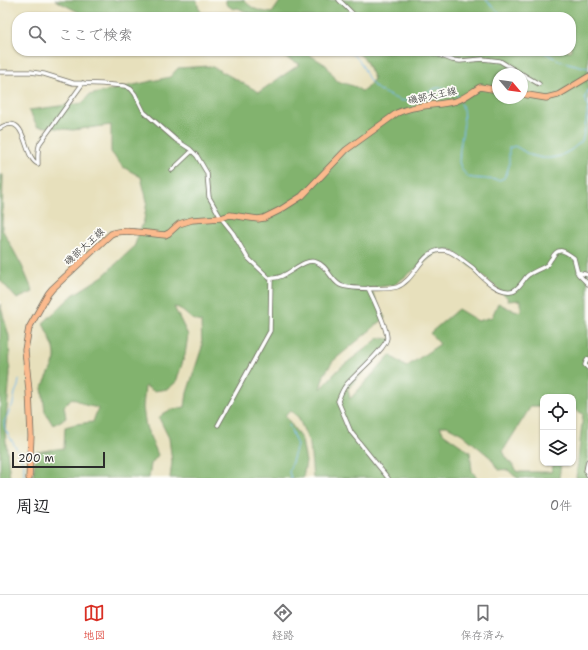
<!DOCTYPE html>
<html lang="ja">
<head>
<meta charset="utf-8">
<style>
  :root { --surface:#fff; --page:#f6f6f6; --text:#202124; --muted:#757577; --line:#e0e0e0; --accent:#d93025 }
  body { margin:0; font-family:"Shantell Sans","Klee One",sans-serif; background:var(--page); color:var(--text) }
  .controls { position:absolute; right:12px; bottom:12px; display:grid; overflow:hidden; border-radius:8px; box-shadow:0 1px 3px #0004 }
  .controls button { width:36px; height:36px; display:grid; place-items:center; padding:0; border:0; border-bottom:1px solid var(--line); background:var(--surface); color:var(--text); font:20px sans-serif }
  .compass { position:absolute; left:492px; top:68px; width:36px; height:36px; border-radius:50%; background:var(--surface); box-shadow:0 1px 3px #0004; rotate:119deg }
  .scale { position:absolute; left:12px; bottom:10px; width:93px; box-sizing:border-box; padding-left:4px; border:2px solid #2b2b2b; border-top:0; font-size:11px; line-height:14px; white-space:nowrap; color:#2b2b2b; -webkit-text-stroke:3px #fdfcf7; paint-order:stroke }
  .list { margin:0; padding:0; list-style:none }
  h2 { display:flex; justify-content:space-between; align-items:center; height:52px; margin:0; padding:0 16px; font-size:17px }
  h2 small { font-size:13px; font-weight:400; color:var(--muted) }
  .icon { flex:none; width:22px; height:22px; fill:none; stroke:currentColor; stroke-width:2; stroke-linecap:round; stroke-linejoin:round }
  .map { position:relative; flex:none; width:588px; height:478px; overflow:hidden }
  .search { position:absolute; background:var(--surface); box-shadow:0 1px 3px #0004; left:12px; right:12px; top:12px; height:44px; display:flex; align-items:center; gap:10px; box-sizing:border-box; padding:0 14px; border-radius:16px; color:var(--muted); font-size:15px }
  .sheet { height:116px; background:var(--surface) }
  nav { display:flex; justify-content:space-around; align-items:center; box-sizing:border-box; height:56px; border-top:1px solid var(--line); background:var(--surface); font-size:11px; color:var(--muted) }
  nav a { display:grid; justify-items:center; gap:2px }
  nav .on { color:var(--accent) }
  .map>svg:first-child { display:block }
</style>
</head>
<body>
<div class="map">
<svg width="588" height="478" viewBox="0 0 588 478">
  <rect width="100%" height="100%" fill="#fdfcf7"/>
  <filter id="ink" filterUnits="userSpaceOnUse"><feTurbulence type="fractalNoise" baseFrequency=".025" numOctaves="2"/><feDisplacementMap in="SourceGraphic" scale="8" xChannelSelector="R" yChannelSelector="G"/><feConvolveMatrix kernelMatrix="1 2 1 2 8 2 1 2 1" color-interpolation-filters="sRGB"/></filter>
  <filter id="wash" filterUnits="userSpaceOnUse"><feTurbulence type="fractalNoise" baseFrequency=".012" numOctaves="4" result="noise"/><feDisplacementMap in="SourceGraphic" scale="16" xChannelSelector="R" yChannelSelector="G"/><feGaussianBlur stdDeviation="0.9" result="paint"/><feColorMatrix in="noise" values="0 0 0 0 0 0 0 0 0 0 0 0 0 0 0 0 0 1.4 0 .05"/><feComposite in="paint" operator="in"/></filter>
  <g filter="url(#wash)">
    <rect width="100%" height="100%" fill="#e7e0bc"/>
    <path fill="#82b36e" stroke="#566f4c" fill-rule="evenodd" d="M55,0H197C197,6 201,11 203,17H88Z
      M226,0H244C253,10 259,11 272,13L281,0H588V478H576L583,414L575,409L573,414V397H543V406H531L503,451L506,457L518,472H551L554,463H561L559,478H518C508,473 512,468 498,470L491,458L462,434L447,426H440L443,433L470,452L472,471L477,478H313L310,444L298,417L291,411L285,415L302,440L306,462L303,478H240L237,477L235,478H170L172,462L169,438L159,418C165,410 175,409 185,407L187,393L202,347L201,322L192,319L179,308L174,307L188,335L185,355L176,382L168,389L154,391L145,386L143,408L146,427L158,455L151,464L149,478H33L36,452L64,448L65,427L76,424L93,422L98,408L85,405L72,398L64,406L66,418L53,425L45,412L42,388L52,367L55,359V354L54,348L43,323L73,295L103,276L134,247L144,220L147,201L141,177L123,167L111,152V125L73,130L37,126L29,110L83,103L89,95L170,77L178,68L210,66L217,69L259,92L300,64L281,56L274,51H305L308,54L326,65L337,81L356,87L361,91L365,90L374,79L365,59L355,51H571V17H268L246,12L238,8L233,9L226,4ZM498,74H522V98H498ZM439,251H453L507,297L508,301L521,300V312L508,308L498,303L492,317L478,321L458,309L430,333L440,344L406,367L390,355L350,399L348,389L393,339L379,338L340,368L320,389L324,375L333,361L385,318L370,288L394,285Z
      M0,175H3L2,229L22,266L33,292L17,299L0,280Z
      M0,304L9,336L10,374L5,432L10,478H0Z"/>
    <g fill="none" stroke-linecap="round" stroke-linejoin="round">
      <path stroke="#7bbdf1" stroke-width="1" d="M486,0L504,17
        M219,51L222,52L234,51
        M341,51C344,52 347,52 350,53C364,59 364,77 375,87C380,92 393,97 399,100C422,107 440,69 459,98
        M542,51L560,61L588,68
        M461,103L463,108L464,123L460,148L459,162L462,170L468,177L473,178L499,180L504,178L507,172L509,166V148L515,146L530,155L542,158H551L560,156L571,150L582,141L585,129L588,107L585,97L588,90
        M19,380L18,386L15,393L13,404L4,422L5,429L19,453L24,465V478
        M289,425L297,445L289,472L291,478"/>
    </g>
  </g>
  <g filter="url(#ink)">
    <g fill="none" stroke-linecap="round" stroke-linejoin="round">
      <g stroke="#6d6a5e" stroke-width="5">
        <path id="street" d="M339,0L356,17
          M429,51L452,60L460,61L483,59L500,61L521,74
          M0,72H31L44,74L73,83L102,84L125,86L131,89L135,94L144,112L176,140L190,149L197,156L207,173L209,197L221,218L233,233L247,257L269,278C287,281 301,257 316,262C327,265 330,279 340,285C348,289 388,290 397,287C416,280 420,251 442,250C450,250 456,255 461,259C465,262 469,265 473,268C482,277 497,293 511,291C517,291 522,282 526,277C532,271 540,270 547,265C549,263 550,260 552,258C558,246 565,251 574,258L578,274L588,284
          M522,74L539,84
          M0,128C28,111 22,157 38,164
          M38,164C38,157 37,150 40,143L83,83
          M172,170L192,151
          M577,272L588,275
          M368,288C373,298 387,328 387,338C386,349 354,375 346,385C342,390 340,396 338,401L351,432L388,478
          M588,359L586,362L585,365L588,368
          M218,425L270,331L271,278
          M588,461L586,471L588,475"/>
      </g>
      <g stroke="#6d6a5e" stroke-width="7">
        <path id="primary" d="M522,94L546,98L558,95L588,77
          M29,478L31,436L29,391L25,350L29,328L48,294L52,289L111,234C124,228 150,234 165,235L169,233L179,224L192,220L221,218L230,215L258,219L264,218L280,210L302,196L346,150L397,113C415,104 437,106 456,101C465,98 472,92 480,87L498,90"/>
      </g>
      <use href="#street" stroke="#fff" stroke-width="3.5"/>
      <use href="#primary" stroke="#fbba8d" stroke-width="5.5"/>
    </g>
  </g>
  <g text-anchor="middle" stroke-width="3.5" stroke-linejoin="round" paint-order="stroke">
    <g font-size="10" fill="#2b2b2b" stroke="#fdfcf7">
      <text transform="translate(432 95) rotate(-12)" y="4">磯部大王線</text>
      <text transform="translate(84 246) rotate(-42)" y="4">磯部大王線</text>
    </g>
  </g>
</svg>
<div class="controls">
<button><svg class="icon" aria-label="locate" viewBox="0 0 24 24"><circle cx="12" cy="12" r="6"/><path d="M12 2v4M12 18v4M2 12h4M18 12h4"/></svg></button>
<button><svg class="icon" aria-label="layers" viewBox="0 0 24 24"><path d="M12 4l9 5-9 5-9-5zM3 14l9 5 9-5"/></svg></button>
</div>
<svg class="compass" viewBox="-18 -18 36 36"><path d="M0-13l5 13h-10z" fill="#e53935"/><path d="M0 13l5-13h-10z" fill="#757577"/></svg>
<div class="scale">200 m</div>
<div class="search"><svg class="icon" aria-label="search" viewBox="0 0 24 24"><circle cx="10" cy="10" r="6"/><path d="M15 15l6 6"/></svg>ここで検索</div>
</div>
<section class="sheet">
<h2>周辺<small>0件</small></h2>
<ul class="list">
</ul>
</section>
<nav>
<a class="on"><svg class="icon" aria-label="map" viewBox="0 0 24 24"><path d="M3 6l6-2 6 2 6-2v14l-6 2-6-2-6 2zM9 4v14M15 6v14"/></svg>地図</a>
<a><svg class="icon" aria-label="directions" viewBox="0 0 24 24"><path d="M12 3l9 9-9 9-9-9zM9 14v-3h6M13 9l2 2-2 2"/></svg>経路</a>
<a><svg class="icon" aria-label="saved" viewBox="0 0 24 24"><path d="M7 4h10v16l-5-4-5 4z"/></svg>保存済み</a>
</nav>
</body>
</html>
